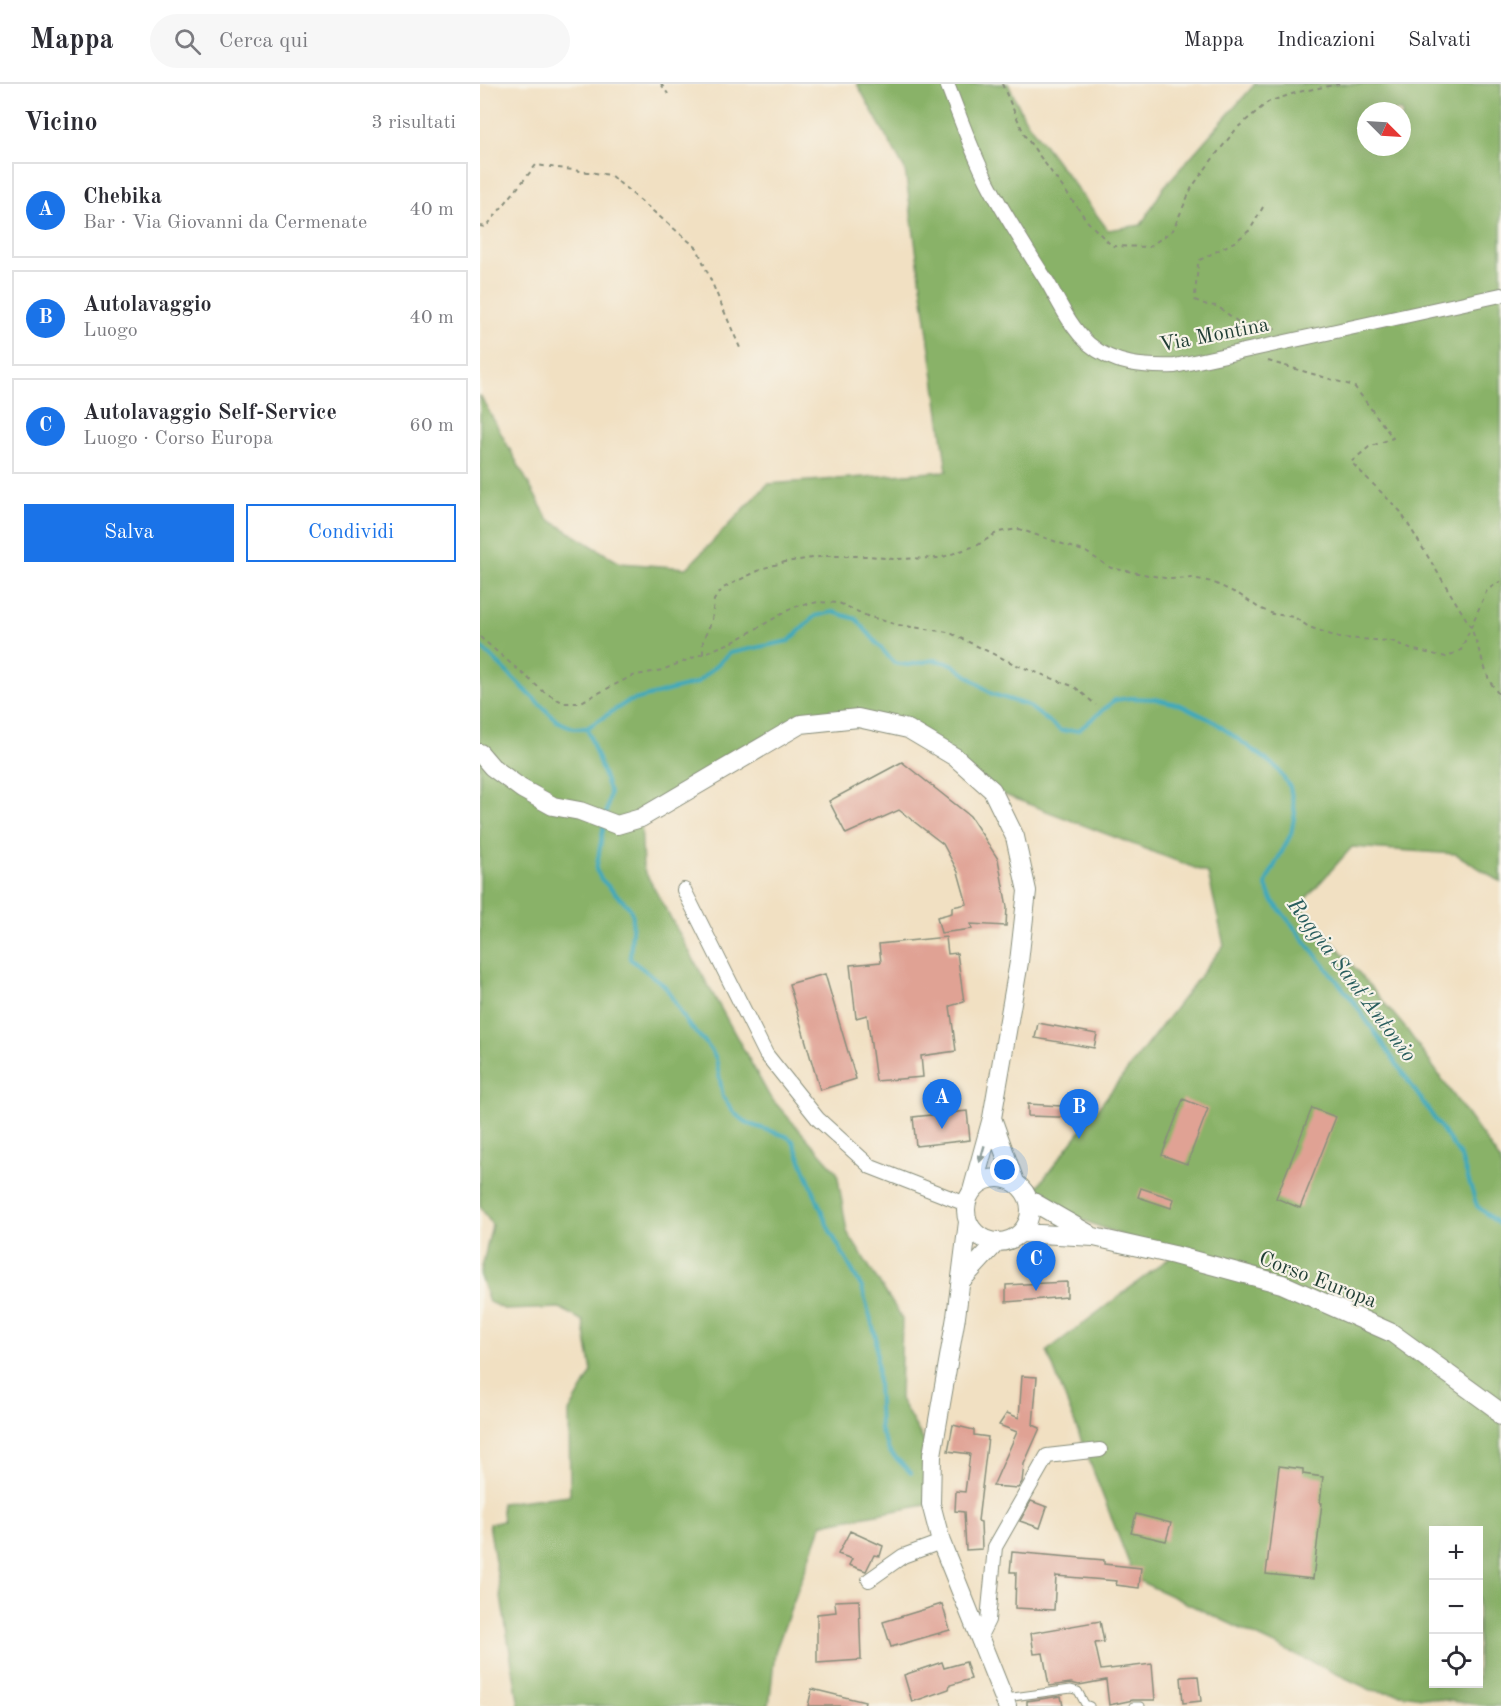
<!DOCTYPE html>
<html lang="it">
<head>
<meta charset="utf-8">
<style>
  :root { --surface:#fff; --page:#f7f7f7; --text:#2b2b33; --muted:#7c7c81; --line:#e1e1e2; --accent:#1a73e8 }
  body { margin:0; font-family:"Old Standard TT",serif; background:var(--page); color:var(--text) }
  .controls { position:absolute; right:18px; bottom:18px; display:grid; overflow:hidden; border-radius:0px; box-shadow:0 6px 24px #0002 }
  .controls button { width:54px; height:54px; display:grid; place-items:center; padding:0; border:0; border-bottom:2px solid var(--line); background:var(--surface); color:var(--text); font:30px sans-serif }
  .compass { position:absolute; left:877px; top:18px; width:54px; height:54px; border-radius:50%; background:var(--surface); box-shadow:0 6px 24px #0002; rotate:114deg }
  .you { position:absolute; left:525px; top:1086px; width:21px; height:21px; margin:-15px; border:4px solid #fff; border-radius:50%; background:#1a73e8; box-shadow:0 0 0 9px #1a73e833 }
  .badge { display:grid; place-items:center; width:39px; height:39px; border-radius:50%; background:var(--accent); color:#fff; font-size:20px; font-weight:700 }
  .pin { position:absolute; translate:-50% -50px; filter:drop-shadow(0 2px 3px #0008) }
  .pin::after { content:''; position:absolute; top:32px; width:21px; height:18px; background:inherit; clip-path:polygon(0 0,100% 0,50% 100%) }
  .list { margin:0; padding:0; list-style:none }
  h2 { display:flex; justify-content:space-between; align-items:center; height:78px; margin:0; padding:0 24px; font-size:26px }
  h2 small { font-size:20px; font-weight:400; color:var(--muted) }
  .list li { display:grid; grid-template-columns:39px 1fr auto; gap:18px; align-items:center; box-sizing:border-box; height:96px; margin:0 12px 12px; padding:0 12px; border:2px solid var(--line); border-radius:0px }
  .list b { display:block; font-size:22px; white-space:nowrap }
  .list p { margin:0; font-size:20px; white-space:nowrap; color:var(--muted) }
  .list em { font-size:20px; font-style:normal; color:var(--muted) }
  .actions { display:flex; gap:12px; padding:18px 24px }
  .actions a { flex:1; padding:14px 0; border:2px solid var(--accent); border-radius:0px; text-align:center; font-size:21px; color:var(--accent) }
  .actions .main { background:var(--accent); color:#fff }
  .icon { flex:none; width:33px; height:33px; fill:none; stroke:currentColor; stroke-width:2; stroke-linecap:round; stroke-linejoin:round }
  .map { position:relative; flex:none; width:1021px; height:1622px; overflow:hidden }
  header { display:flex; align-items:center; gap:36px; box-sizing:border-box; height:84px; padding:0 30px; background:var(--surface); border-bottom:2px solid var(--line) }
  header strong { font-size:28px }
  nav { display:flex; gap:33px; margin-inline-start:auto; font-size:21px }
  .search { width:420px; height:54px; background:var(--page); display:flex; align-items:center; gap:15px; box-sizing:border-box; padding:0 21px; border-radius:33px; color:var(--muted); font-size:22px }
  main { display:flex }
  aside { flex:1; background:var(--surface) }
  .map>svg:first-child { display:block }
</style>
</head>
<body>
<header>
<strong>Mappa</strong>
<div class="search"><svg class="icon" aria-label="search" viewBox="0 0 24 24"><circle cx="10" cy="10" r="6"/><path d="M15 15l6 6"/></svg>Cerca qui</div>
<nav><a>Mappa</a><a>Indicazioni</a><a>Salvati</a></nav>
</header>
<main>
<aside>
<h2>Vicino<small>3 risultati</small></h2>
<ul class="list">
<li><span class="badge">A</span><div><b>Chebika</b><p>Bar · Via Giovanni da Cermenate</p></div><em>40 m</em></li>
<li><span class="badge">B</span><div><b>Autolavaggio</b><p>Luogo</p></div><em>40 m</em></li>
<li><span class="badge">C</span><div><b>Autolavaggio Self-Service</b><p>Luogo · Corso Europa</p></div><em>60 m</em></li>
</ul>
<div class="actions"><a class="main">Salva</a><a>Condividi</a></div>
</aside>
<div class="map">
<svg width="1021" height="1622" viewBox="0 0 1021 1622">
  <rect width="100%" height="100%" fill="#f7f3e8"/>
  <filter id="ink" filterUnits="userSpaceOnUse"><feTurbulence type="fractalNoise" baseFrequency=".0167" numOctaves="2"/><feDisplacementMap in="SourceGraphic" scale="12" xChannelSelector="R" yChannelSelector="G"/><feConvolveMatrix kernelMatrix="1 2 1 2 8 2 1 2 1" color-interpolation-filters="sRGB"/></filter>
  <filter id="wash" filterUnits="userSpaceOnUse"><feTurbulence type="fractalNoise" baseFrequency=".008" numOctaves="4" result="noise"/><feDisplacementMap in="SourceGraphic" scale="24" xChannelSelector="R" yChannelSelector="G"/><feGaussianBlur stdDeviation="1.35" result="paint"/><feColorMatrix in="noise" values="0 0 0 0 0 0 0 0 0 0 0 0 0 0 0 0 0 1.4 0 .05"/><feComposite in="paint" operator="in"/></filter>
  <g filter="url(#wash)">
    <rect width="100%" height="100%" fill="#f1e0c2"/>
    <path fill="#89b268" stroke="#54784e" stroke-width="1.5" fill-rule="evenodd" d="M377,0H528L545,35L628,146L661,141L684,103L775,0H1021V798L976,770L872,763L821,820L927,946L1021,1078V1622H1008L891,1606L655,1495L567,1267L693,1171L548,1115L744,861L728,789L512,706L428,645L321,640L161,734L163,784L290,1013L357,1088L367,1148L422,1234L420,1315L452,1371L451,1420L342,1440L295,1568L289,1622H39L9,1440L23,1437L21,1419L90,1411L89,1328L112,1288L103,1237L80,1224L26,1226L9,1218L0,1192L12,1141L0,1122V311L68,435L140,479L207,484L288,400L467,387L425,86ZM886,27H922V63H886ZM954,1446H998V1600H954Z"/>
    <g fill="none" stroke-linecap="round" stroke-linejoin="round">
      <path stroke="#3da9bc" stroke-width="4" d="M0,562L77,637L93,644H107L147,618L217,599L250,569L309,557L335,532L353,528L376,535L414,579L428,581L454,576L472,580L512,610L547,621L581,647L599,646L635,616L650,614L675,615L701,621L733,637L796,683L810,703L815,729L811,750L787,796L786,802L792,816L873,917L981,1073L997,1122L1021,1142
        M107,644L130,709L126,730
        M124,740L116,786L122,796L149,823L153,832L150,875L185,902L207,939L226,959L236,974L243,1013L255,1030L269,1040L306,1052L313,1057L349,1145L382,1204L396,1254L400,1345L409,1367L431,1389"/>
    </g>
    <g id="blocks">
      <path fill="#e0a294" d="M422,678L490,732L518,775L527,823L526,842L491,840L492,845L461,849L457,833L472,829V823L487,820L478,788L463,760L419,726L366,750L349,717Z
        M466,853L468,870L477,869L484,918L470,922L476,967L441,972L443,993L396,997L387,931L376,934L370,881L401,878L399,860Z
        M345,890L376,995L340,1006L309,900Z
        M558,939L617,950L614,964L555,954Z
        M703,1015L728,1025L707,1080L682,1071Z
        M548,1020L581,1022L610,1027L609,1034L548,1032Z
        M832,1024L856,1033L820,1124L796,1114Z
        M487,1027L490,1056L436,1062L433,1033Z
        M661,1104L694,1115L691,1124L658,1113Z
        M587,1198V1213L526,1218V1201Z
        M542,1292L557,1293L553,1341L560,1344L544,1380L542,1398L538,1404L513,1402L537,1348L519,1341L527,1329L539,1334Z
        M473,1341L494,1346V1351L508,1353L498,1437L501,1438L502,1465L486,1466L484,1428L475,1427L476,1407L485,1408L490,1370L468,1367Z
        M799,1382L823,1385V1390L843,1393L840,1419H842L833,1495L786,1490Z
        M551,1417L567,1423L560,1444L540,1437Z
        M656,1430L691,1439L686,1457L651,1449Z
        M370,1447L403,1462L400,1472L394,1471L386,1487L369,1481L372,1475L358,1470Z
        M532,1468L624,1476V1480L661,1484L659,1504L636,1501L637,1497L576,1492L574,1526L535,1524L536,1488H530Z
        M379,1516L381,1576L337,1579V1530L356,1528L355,1517Z
        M462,1520L470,1546L411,1563L403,1538Z
        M620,1537L624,1558L615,1559L621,1586L672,1580L675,1616H653L629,1621L626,1596L599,1601L591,1599L569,1602L563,1569L554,1570L551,1549Z
        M462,1578L464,1584L486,1578L491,1595L470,1601L469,1605L432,1618L424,1591Z
        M718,1592L721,1617L703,1619L701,1593Z
        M332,1605L385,1618L384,1622H328Z
        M581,1612L583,1622H547V1617Z"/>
    </g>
  </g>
  <g filter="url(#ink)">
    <use href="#blocks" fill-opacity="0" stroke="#888e7b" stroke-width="1.5"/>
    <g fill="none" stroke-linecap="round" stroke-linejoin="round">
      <g stroke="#888e7b" stroke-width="9">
        <path id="lane" d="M526,1614L591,1605L598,1607L605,1620L610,1622
          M653,1622H661"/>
      </g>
      <g stroke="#888e7b" stroke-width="16">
        <path id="street" d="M467,0C480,33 491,66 507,97C525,132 547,166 568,199C580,220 591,244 609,260C633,281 665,283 695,282L1021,211
          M204,806L286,970L338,1035L391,1083L486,1120
          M389,1496L423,1472L461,1458
          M500,1552L508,1536L515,1463L567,1372L620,1366"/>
      </g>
      <g stroke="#888e7b" stroke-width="20">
        <path id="secondary" d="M0,669L12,683L42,705L73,722L100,727L137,741L161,734L321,640L378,634L428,645L475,673L512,706L535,753L547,807L539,878L512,1034L492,1107
          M512,1034L535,1098
          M486 1126a32 32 0 1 1 64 0a32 32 0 1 1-64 0Z
          M548,1115L609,1150
          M488,1138L476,1233L452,1371L451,1420L461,1458L527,1622
          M541,1149L614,1153L694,1171L802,1200L912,1249L1015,1324L1021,1332
          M481,1197L517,1158"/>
      </g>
      <path stroke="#888e7b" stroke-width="2" stroke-dasharray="4.5 4.5" stroke-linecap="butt" d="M181,0L188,10
        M522,0L545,52L608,138L632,162L669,163L693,146L712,103L734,73L757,44L788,18L818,8L859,0
        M783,123L770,146L756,157L718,177C718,190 715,202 715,216L727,221L737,222L765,243L777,237L793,242L795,246
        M0,142L6,143L56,81L130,91L217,164L260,264
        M788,277L874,302L913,354L889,363L871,378L920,427L991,543L1009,596L1021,614
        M0,553L64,608L84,619H99L152,592L182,586L255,557L314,523L338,518L359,519L387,532L418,541L468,548L534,580L595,603L616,621
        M223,570V557L232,536L234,516L243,504L284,484L305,478L346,472H389L413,475L460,474L498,461L518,448L539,445L606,468L631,484L690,495L713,494L732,498L760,511L779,524L793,530L814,533L829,543L860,554L912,557L930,565L966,573L981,566L1007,506L1021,497"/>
      <use href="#lane" stroke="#fff" stroke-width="7"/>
      <use href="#street" stroke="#fff" stroke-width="14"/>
      <use href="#secondary" stroke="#fff" stroke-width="18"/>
    </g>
    <defs><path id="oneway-solid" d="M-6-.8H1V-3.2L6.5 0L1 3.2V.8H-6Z" transform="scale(1.5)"/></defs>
    <use fill="#8f9e9a" href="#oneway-solid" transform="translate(502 1070) rotate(106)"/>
  </g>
  <g text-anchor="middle" stroke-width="4.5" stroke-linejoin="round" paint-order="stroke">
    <g font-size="21" fill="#1f3d34" stroke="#f7f3e8">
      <text transform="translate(734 250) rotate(-11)" y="7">Via Montina</text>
      <text transform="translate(838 1195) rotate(21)" y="7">Corso Europa</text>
    </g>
    <g font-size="22" font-style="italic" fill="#285d5d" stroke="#f7f3e8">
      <text transform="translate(873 895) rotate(53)" y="8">Roggia Sant'Antonio</text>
    </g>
  </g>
</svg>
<div class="controls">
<button>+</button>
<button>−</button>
<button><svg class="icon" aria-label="locate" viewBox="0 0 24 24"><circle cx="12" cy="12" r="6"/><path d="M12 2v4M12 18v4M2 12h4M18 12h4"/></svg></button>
</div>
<svg class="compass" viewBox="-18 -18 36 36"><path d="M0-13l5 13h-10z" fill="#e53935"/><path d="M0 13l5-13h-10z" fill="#7c7c81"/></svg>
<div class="you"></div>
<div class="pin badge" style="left:462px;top:1045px">A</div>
<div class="pin badge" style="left:599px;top:1055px">B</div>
<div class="pin badge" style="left:556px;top:1207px">C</div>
</div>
</main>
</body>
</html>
